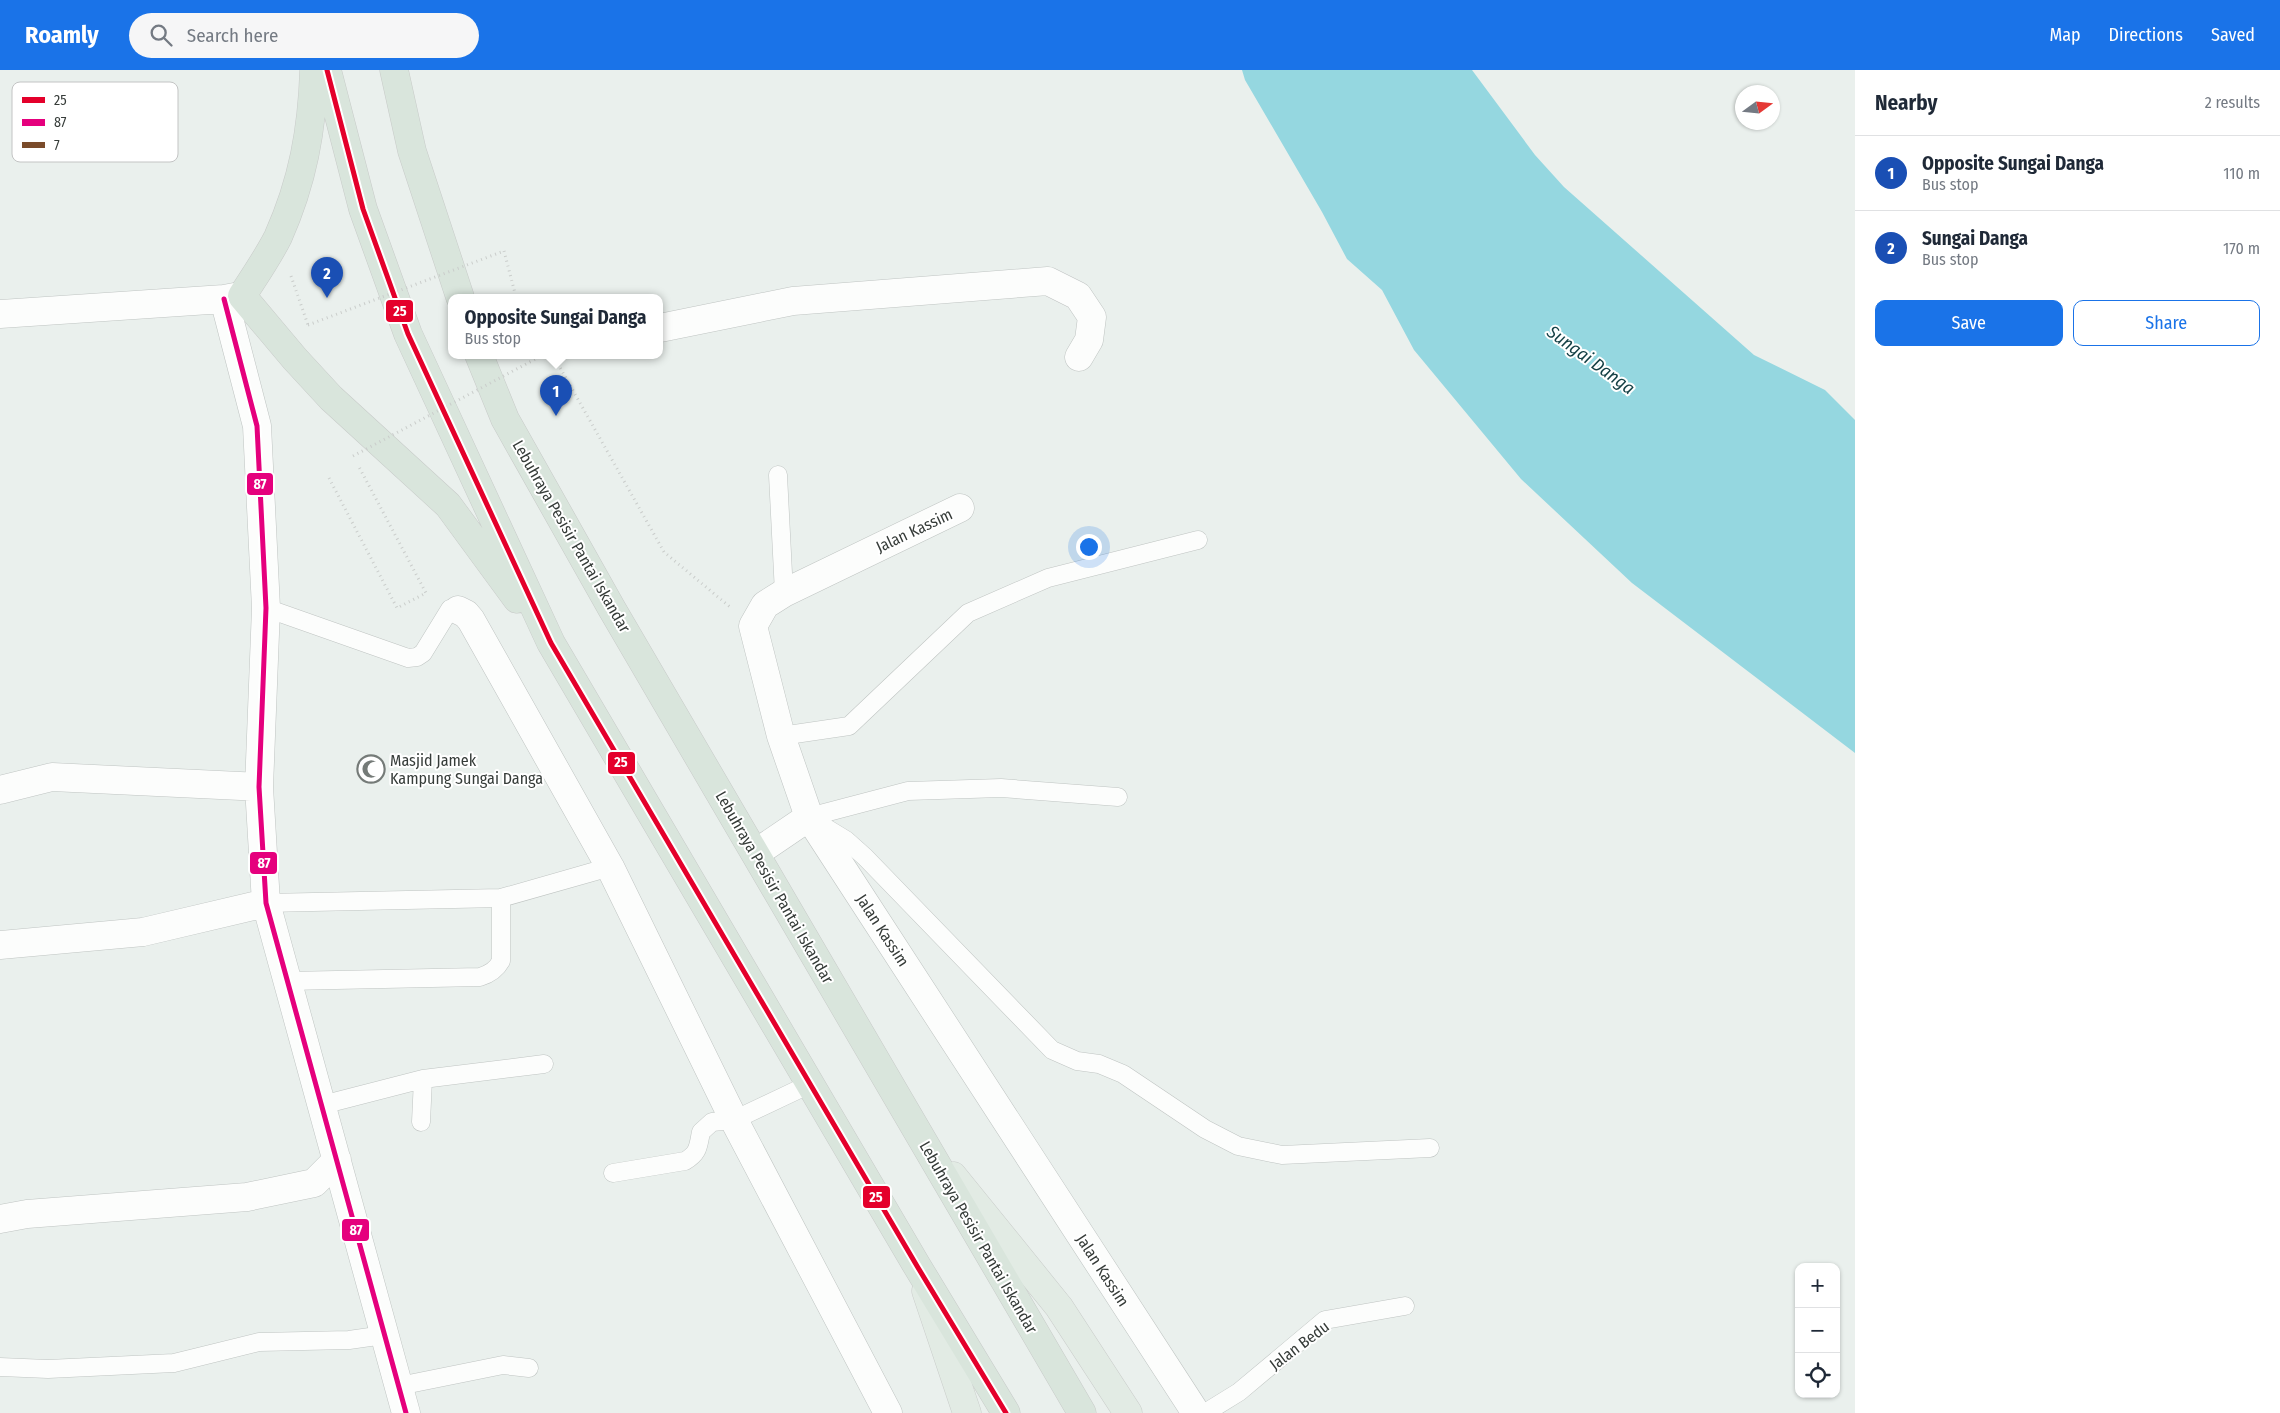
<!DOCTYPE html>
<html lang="en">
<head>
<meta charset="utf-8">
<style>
  :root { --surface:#fff; --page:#f6f6f7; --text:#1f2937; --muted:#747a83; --line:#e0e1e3; --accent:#1a73e8 }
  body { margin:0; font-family:"Fira Sans Condensed",sans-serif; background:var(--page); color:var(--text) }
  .controls { position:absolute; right:15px; bottom:15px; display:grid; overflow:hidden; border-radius:10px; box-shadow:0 1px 4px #0004 }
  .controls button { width:45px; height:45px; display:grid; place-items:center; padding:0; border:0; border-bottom:1px solid var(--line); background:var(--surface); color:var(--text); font:25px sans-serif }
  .compass { position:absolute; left:1735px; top:15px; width:45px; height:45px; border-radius:50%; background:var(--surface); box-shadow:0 1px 4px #0004; rotate:75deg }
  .you { position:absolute; left:1088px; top:476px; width:18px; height:18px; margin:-12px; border:4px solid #fff; border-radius:50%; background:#1a73e8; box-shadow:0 0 0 8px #1a73e833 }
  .badge { display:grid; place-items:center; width:32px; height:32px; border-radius:50%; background:var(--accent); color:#fff; font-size:16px; font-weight:700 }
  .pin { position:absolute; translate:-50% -41px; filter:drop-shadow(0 1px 2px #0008) }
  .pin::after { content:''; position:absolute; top:26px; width:18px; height:15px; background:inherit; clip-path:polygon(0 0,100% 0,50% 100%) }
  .popup { position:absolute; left:448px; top:224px; width:215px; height:65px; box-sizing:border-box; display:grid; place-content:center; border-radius:10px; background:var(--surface); filter:drop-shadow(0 1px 4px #0005); font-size:16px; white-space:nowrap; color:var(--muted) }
  .popup b { font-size:19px; color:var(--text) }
  .popup::after { content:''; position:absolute; left:50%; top:100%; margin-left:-10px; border:10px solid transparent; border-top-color:var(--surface) }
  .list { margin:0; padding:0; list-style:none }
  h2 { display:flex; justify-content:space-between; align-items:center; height:65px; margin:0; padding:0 20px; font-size:21px }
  h2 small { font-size:16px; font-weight:400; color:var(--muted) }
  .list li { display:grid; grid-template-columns:32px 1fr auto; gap:15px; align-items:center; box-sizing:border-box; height:75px; padding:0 20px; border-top:1px solid var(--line) }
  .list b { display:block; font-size:19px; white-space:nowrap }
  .list p { margin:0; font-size:16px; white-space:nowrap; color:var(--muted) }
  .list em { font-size:16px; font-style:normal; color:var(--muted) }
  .actions { display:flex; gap:10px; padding:15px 20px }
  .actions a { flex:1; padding:11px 0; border:1px solid var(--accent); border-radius:10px; text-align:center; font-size:18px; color:var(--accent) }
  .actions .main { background:var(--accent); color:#fff }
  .icon { flex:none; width:28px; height:28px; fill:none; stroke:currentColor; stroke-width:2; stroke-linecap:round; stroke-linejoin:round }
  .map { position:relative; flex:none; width:1855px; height:1343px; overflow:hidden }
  header { display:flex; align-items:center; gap:30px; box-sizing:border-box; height:70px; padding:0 25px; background:var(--accent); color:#fff }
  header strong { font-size:24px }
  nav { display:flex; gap:28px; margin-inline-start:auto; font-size:18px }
  .search { width:350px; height:45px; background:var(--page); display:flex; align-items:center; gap:12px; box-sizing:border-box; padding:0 18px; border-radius:28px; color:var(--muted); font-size:19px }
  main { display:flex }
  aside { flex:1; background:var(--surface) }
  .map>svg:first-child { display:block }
</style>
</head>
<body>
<header>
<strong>Roamly</strong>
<div class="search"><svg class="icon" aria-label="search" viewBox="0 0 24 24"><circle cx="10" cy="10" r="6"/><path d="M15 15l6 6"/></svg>Search here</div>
<nav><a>Map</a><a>Directions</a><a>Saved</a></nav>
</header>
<main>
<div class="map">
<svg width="1855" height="1343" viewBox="0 0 1855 1343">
  <rect width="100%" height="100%" fill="#eaf0ed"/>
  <path fill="#95d7e0" d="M1242,0H1472L1535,85L1564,117L1754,285L1825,320L1855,350V683L1632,513L1521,409L1414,280L1382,220L1347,189L1322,142L1245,10Z"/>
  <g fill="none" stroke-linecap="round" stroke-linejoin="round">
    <g stroke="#bfc4c2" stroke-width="19">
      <path id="service" d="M778,405L784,523
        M266,538L408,588L417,587L423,583L450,539L458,540
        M781,666L849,656L968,543L1048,508L1198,470
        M809,747L908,721L1001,718L1118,727
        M818,753L846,770L865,787L1052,980L1077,991L1099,994L1123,1004L1205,1059L1238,1076L1282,1085L1430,1078
        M266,833L501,828L610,797
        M288,911L480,907C490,904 496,900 501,891V828
        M322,1035L423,1009L544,994
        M421,1052L423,1009
        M613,1103L685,1091C699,1083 698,1076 701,1062L712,1052L734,1050L810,1014
        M0,1297L48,1299L174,1293L259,1272L349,1270L384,1265
        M399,1316L503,1295L529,1298
        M1205,1343L1239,1322L1325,1250L1405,1236"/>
    </g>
    <g stroke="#bfc4c2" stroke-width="29">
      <path id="minor" d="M224,229L257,356L266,538L259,717L266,833L406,1343
        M0,244L224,229L240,226
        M660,258L793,231L1048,211L1078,226L1092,247L1089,270L1079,287
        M960,438L784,523L765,535L753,556L781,666L809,747L1196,1343
        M458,540L466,544L471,550L610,797L734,1050L888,1343
        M0,720L52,707L259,717
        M756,783L809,747
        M0,875L143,862L266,833
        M0,1149L27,1144L247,1127L314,1113L337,1090"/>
    </g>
    <g stroke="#c8cbc9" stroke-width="29">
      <path id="primary" d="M953,1106L1059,1237L1128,1343
        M926,1221L967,1343"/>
    </g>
    <g stroke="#c8cbc9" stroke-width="29">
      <path id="trunk" d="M314,0C312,60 303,111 278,167C268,187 254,207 242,226L295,289L331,328L448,435L517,529
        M327,0L363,139L408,264L551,573L917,1196L1006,1343
        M394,0L412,81L460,227
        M479,285L505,349L612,539L1082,1343"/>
    </g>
    <path stroke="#cacdcb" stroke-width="3" stroke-dasharray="1 4" stroke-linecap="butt" d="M504,181L516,227
      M291,206L308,255
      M553,285L664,482L730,537
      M329,408L397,538L426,523L358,395"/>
    <use href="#service" stroke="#fcfdfc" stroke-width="18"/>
    <use href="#minor" stroke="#fcfdfc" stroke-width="28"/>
    <use href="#primary" stroke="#e2ebe4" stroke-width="28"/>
    <use href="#trunk" stroke="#d9e5dc" stroke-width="28"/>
    <path stroke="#cacdcb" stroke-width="3" stroke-dasharray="1 4" stroke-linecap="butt" d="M308,255L504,181
      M353,386L543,285"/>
    <g stroke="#fff" stroke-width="9">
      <path id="bus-1" d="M327,0L363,139L408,264L551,573L917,1196L1006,1343"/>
    </g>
    <g stroke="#fff" stroke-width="9">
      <path id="bus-2" d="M224,229L257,356L266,538L259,717L266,833L406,1343"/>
    </g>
    <use href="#bus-1" stroke="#e4002b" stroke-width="5"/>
    <use href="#bus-2" stroke="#e5007d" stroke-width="5"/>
  </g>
  <defs>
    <g id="mosque-ring" transform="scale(1.4375)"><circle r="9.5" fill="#fff" stroke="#757b78" stroke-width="1.5"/><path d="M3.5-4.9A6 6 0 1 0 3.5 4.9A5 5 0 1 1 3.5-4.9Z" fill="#757b78"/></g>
  </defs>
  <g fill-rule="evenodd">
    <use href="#mosque-ring" x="371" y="699"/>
  </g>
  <g text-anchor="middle" stroke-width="4" stroke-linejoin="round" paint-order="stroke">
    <g font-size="16" fill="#363c39" stroke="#fff">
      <text transform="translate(914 460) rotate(-25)" y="6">Jalan Kassim</text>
      <text transform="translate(572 466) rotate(60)" y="6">Lebuhraya Pesisir Pantai Iskandar</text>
      <text transform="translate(775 817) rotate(60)" y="6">Lebuhraya Pesisir Pantai Iskandar</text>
      <text transform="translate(883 860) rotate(57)" y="6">Jalan Kassim</text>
      <text transform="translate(979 1167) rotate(60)" y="6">Lebuhraya Pesisir Pantai Iskandar</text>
      <text transform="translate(1103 1200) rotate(57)" y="6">Jalan Kassim</text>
      <text transform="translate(1299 1275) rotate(-37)" y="6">Jalan Bedu</text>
    </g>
    <g font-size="16" fill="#363c39" stroke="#fff" text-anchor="start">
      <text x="390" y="696">Masjid Jamek<tspan x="390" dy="18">Kampung Sungai Danga</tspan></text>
    </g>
    <g font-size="18" font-style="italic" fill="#133f44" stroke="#fff">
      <text transform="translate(1591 290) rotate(36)" y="6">Sungai Danga</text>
    </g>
  </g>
  <rect x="12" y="12" width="166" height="80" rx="8" fill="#fff" stroke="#c3c4c4" stroke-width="1"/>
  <rect x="22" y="27" width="23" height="6" fill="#e4002b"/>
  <rect x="22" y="49" width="23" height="7" fill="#e5007d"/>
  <rect x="22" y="72" width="23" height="6" fill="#7a4b2a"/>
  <g font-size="14" fill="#363c39">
    <text x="54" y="35">25</text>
    <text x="54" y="57">87</text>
    <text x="54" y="80">7</text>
  </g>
  <g stroke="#fff" stroke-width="2">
    <rect x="385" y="229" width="29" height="24" rx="5" fill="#e4002b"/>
    <rect x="246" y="402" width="28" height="24" rx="5" fill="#e5007d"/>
    <rect x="607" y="681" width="29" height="24" rx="5" fill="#e4002b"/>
    <rect x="249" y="781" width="29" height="24" rx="5" fill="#e5007d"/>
    <rect x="862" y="1115" width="29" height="24" rx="5" fill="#e4002b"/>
    <rect x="341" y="1148" width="29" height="24" rx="5" fill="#e5007d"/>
  </g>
  <g font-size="14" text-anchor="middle" font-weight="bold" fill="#fff">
    <text x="400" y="246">25</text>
    <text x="260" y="419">87</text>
    <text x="621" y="697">25</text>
    <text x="264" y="798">87</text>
    <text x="876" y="1132">25</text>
    <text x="356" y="1165">87</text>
  </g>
</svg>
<div class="controls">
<button>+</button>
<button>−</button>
<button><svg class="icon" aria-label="locate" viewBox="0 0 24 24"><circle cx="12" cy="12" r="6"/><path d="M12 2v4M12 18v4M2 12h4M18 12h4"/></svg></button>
</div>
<svg class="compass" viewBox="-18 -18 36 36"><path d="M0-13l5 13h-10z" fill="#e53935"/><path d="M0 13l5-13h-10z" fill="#747a83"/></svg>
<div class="you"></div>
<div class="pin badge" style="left:556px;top:346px;background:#1a4fb4">1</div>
<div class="popup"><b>Opposite Sungai Danga</b>Bus stop</div>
<div class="pin badge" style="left:327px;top:228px;background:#1a4fb4">2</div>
</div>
<aside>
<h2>Nearby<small>2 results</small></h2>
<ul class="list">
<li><span class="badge" style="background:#1a4fb4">1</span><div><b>Opposite Sungai Danga</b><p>Bus stop</p></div><em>110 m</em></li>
<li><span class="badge" style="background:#1a4fb4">2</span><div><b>Sungai Danga</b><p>Bus stop</p></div><em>170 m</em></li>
</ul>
<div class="actions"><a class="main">Save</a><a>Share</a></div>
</aside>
</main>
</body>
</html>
